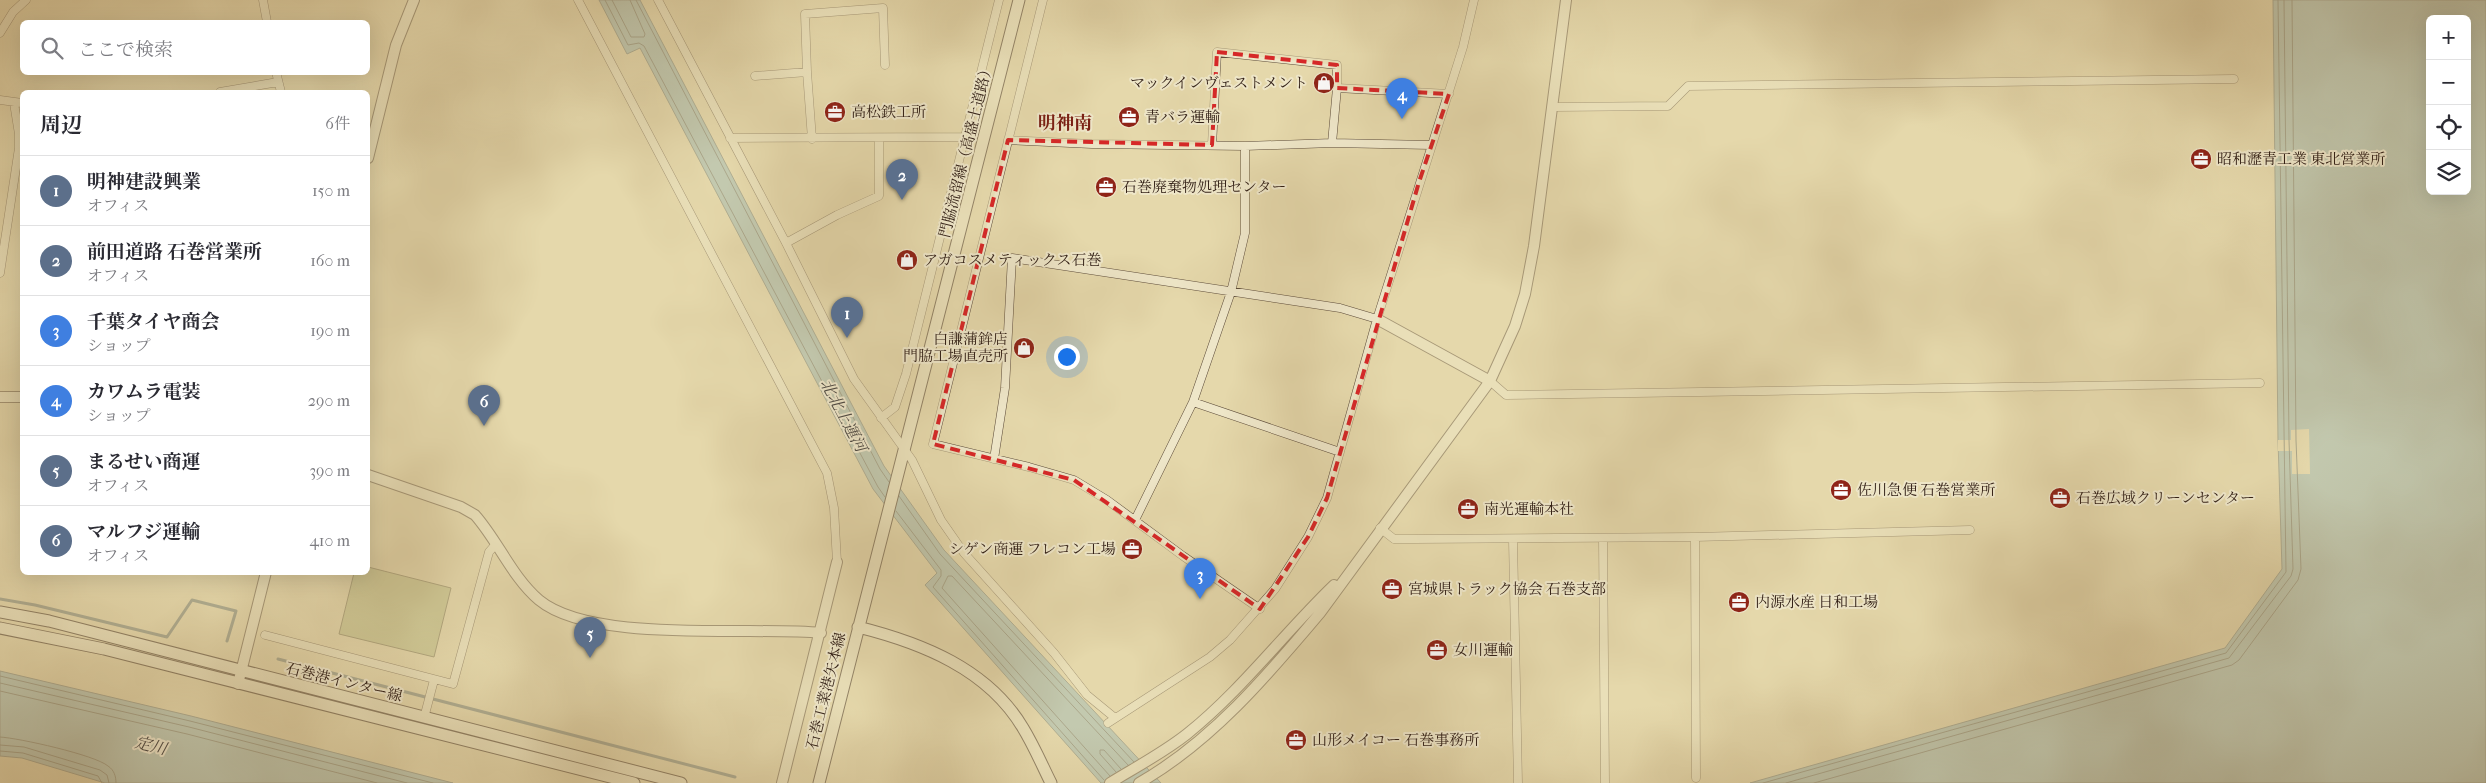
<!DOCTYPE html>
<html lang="ja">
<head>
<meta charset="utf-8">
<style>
  :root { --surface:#fff; --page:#f7f7f7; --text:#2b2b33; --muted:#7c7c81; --line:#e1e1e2; --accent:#ea580c }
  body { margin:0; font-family:"IM FELL French Canon","Noto Serif JP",serif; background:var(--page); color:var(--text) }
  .controls { position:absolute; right:15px; top:15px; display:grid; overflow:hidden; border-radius:8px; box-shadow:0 5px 20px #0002 }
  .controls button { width:45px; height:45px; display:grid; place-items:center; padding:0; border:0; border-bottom:1px solid var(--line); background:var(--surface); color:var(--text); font:25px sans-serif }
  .you { position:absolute; left:1066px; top:356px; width:18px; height:18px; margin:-12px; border:4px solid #fff; border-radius:50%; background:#1a73e8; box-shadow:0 0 0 8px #1a73e833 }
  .badge { display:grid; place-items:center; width:32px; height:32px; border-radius:50%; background:var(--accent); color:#fff; font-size:16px; font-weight:700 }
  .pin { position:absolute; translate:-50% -41px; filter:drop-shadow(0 1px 2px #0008) }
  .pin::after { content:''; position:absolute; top:26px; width:18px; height:15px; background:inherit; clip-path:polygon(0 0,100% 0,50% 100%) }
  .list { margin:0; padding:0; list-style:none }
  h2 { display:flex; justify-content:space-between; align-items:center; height:65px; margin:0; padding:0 20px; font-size:21px }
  h2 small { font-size:16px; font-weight:400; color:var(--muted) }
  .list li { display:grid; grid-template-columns:32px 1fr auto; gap:15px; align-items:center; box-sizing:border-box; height:70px; padding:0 20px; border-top:1px solid var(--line) }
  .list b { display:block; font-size:19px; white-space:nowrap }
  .list p { margin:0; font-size:16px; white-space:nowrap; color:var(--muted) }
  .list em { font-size:16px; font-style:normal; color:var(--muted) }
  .icon { flex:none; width:28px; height:28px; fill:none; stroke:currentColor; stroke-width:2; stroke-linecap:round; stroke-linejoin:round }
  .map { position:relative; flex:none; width:2486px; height:783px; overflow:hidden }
  .search { position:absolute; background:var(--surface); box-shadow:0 5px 20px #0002; left:20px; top:20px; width:350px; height:55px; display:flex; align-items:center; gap:12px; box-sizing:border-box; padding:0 18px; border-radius:8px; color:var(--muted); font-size:19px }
  .panel { position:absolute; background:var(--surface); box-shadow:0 5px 20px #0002; left:20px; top:90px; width:350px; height:485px; border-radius:8px }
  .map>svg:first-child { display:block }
</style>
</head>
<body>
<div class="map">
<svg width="2486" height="783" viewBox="0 0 2486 783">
  <rect width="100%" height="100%" fill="#e5d8ab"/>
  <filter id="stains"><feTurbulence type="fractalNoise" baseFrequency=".004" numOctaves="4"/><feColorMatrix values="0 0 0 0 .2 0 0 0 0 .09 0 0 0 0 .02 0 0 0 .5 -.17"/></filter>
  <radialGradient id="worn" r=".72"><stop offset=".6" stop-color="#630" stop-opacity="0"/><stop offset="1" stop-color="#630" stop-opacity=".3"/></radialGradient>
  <path fill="#bbbd84" stroke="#766e4c" d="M368,567L451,588L434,657L339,634L354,573L368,572Z"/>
  <path fill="#9ab7b4" stroke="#707a74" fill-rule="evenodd" d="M599,0H640L884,466L944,550L1161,783H1101L925,585L937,573L873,489L640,48L627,54Z
    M2273,0H2486V783H1750L2225,648L2282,569L2278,440ZM2430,19H2467V191H2430Z
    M0,671L191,716L453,783H105L22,758L0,756Z"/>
  <path fill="#e5d8ab" d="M2309,429L2310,474H2292V451H2278V440H2291V430Z"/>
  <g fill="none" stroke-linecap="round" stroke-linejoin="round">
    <path stroke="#656a64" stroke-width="1" d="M605,0L628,45L639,43L644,46L878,487L885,497
      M612,0L631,37H644L645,34L630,0
      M636,0L880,469L889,482
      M899,496L940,554L1134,762
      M896,511L941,570V576L933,587L1104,780
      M0,676L190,721L433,783
      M0,683L189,727L407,783
      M0,691L187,734L377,783
      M0,737C19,738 95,755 108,766C114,770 116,776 116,783
      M0,745L24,747L100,770L107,775L109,783
      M0,751L23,753L98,776L102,783
      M1116,772L1100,754V750H1104L1121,769
      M1110,776L942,588L948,576H952L1128,765
      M1763,783L2226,653L2286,572L2278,0
      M1786,783L2229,658L2291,576L2293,569L2289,440L2284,0
      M1814,783L2232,665L2239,660L2298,580L2301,569L2296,440L2292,0"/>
    <path stroke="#707a74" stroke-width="3" d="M0,599L35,605L167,637L192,600L236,611L227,641
      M278,659L735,777"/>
    <g stroke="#5d4c3a" stroke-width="9">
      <path id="minor" d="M263,0L267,22
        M578,0L827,473L834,508L837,562
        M658,0L786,243L854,379L912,460L941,520L964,553L1054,653L1087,695L1115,718
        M1043,0L933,444L1029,467L1074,480L1107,500L1183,556L1260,609
        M0,33L13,12L26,0
        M276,72L281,92
        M807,72L805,14L883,8L885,65
        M755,76L807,72L812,139
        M220,92L278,82
        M0,100L22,103
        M1554,107L1668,106L1688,86L2234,79
        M730,138L965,137
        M1008,140L1092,144L1245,146L1332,143L1431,145
        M1332,143L1337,88
        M1212,145L1217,52L1337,65V88L1449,94
        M786,243L837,215L879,196V138
        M0,273L19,148V134L14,103
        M1490,381L1506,395L2260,383
        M1193,402L1340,452
        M881,418L895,407L906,374L999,0
        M994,459L1005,388L1012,258L1340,308L1377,319
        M1135,520L1193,402L1231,292L1245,233V146
        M1380,528L1394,539H1414L1695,537L1970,530
        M1695,537L1696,778
        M1603,538L1605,783
        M1513,540L1518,783
        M265,635L453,684L489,552L496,544
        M424,718L434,680
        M1108,723L1210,657L1230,640L1275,589L1308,537L1327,498L1377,319L1463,47L1474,0"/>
    </g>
    <g stroke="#5d4c3a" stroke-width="12">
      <path id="tertiary" d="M368,158L396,45L414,0
        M1377,319L1490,381
        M0,397H22
        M368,475L461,507L475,515C498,541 512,577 539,600C592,644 751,626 821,633
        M238,684L266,572
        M782,783L837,562
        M1110,783C1136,767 1163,753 1187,734C1242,690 1284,633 1334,585
        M1139,783C1211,742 1267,676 1320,613L1490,381L1515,326L1525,294L1534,246L1566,0"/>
    </g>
    <g stroke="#301e15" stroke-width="13">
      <path id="secondary" d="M0,612L49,621L681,783
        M858,627C922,643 988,669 1023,728C1034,746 1042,765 1051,783
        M0,628L104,649L634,783
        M819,783L1019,0"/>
    </g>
    <use href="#minor" stroke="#eee6c8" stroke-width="8"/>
    <use href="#tertiary" stroke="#eee6c8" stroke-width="10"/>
    <use href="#secondary" stroke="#eee6c8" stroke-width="11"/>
  </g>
  <path d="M0 0H2486V783H0ZM1217,52L1337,65V88L1449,94L1419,182L1327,498L1308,537L1260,609L1074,480L933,444L1008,140L1212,145Z" fill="#e5d8ab" fill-opacity=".55" fill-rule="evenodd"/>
  <path fill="none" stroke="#d62828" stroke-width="4" stroke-dasharray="10 6" stroke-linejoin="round" d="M1217,52L1337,65V88L1449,94L1419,182L1327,498L1308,537L1260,609L1074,480L933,444L1008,140L1212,145Z"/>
  <defs>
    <g id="shop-disc" transform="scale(1.125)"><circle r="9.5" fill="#8f2418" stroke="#eee6c8"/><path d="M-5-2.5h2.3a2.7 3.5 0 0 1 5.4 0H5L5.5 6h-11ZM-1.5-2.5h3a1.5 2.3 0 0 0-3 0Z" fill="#fff"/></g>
    <g id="office-disc" transform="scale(1.125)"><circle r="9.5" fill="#8f2418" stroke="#eee6c8"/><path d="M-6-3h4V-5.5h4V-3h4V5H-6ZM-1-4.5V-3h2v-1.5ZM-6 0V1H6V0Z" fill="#fff"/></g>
  </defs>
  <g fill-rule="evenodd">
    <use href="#shop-disc" x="1324" y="83"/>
    <use href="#office-disc" x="835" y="112"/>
    <use href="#office-disc" x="1129" y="117"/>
    <use href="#office-disc" x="2201" y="159"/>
    <use href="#office-disc" x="1106" y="187"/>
    <use href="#shop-disc" x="907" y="260"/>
    <use href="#shop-disc" x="1024" y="348"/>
    <use href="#office-disc" x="1841" y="490"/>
    <use href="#office-disc" x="2060" y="498"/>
    <use href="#office-disc" x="1468" y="509"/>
    <use href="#office-disc" x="1132" y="549"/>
    <use href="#office-disc" x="1392" y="589"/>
    <use href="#office-disc" x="1739" y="602"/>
    <use href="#office-disc" x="1437" y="650"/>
    <use href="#office-disc" x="1296" y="740"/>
  </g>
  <g text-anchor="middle" stroke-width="4" stroke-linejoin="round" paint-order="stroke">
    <g font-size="15" fill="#301e15" stroke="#eee6c8" text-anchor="start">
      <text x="1308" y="88" text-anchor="end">マックインヴェストメント</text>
      <text x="851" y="117">高松鉄工所</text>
      <text x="1145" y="122">青バラ運輸</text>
      <text x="2217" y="164">昭和瀝青工業 東北営業所</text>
      <text x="1122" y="192">石巻廃棄物処理センター</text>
      <text x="923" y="265">アガコスメティックス石巻</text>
      <text x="1008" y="344" text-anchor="end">白謙蒲鉾店<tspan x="1008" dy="17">門脇工場直売所</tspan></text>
      <text x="1857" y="495">佐川急便 石巻営業所</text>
      <text x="2076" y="503">石巻広域クリーンセンター</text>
      <text x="1484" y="514">南光運輸本社</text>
      <text x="1116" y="554" text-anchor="end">シゲン商運 フレコン工場</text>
      <text x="1408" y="594">宮城県トラック協会 石巻支部</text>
      <text x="1755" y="607">内源水産 日和工場</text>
      <text x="1453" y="655">女川運輸</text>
      <text x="1312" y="745">山形メイコー 石巻事務所</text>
    </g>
    <g font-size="15" fill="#301e15" stroke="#eee6c8">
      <text transform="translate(966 150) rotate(-76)" y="5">門脇流留線（高盛土道路）</text>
      <text transform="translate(344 682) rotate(14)" y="5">石巻港インター線</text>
      <text transform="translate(826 691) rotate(-76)" y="5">石巻工業港矢本線</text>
    </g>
    <g font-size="16" font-style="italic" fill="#504c45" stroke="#eee6c8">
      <text transform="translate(844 415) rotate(62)" y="6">北北上運河</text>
      <text transform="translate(151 745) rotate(14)" y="6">定川</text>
    </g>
    <g font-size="18" font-weight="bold" fill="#7a1f14" stroke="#eee6c8">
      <text x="1065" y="129">明神南</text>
    </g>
  </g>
  <rect width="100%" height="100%" filter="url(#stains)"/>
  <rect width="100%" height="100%" fill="url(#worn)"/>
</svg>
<div class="controls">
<button>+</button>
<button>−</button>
<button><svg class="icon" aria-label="locate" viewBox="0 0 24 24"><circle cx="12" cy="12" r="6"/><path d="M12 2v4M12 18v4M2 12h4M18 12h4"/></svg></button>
<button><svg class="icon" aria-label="layers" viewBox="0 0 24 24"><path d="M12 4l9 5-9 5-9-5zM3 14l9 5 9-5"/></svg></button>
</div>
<div class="you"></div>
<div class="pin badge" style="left:847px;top:338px;background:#5c6f8a">1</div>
<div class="pin badge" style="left:902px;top:200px;background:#5c6f8a">2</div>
<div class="pin badge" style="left:1200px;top:599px;background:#3f7fe0">3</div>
<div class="pin badge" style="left:1402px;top:119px;background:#3f7fe0">4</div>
<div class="pin badge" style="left:590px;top:658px;background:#5c6f8a">5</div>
<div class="pin badge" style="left:484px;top:426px;background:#5c6f8a">6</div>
<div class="search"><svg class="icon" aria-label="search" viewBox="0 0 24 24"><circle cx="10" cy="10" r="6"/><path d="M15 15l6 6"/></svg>ここで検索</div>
<section class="panel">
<h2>周辺<small>6件</small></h2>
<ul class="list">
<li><span class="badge" style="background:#5c6f8a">1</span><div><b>明神建設興業</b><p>オフィス</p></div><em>150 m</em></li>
<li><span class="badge" style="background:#5c6f8a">2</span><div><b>前田道路 石巻営業所</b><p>オフィス</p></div><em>160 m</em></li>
<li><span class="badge" style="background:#3f7fe0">3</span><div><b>千葉タイヤ商会</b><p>ショップ</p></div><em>190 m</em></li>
<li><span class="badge" style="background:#3f7fe0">4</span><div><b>カワムラ電装</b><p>ショップ</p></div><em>290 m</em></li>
<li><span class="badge" style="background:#5c6f8a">5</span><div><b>まるせい商運</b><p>オフィス</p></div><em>390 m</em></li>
<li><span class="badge" style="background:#5c6f8a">6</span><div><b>マルフジ運輸</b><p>オフィス</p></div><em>410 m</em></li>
</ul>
</section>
</div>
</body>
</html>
